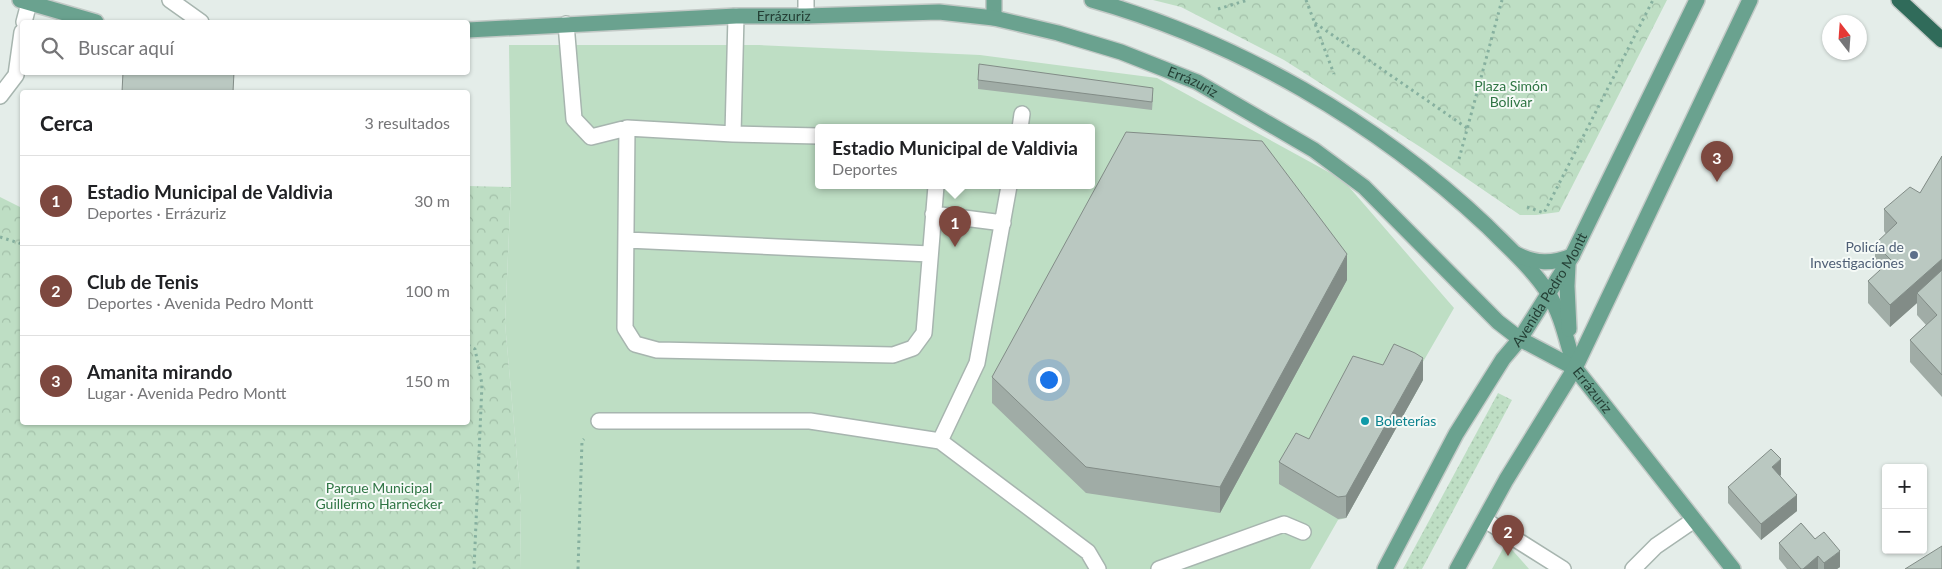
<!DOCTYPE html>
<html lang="es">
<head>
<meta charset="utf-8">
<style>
  :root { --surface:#fff; --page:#f6f6f6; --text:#202124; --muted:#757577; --line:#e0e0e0; --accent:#7d483f }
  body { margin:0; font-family:Lato,sans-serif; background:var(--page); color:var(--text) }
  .controls { position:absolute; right:15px; bottom:15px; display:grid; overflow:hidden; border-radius:5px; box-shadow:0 1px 4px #0004 }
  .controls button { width:45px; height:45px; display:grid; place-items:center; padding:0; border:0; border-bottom:1px solid var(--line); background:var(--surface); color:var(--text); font:25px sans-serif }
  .compass { position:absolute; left:1822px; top:15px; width:45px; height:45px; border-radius:50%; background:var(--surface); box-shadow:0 1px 4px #0004; rotate:343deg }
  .you { position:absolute; left:1048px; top:379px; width:18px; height:18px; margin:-12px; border:4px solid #fff; border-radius:50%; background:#1a73e8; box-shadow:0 0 0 8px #1a73e833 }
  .badge { display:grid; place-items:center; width:32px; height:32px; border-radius:50%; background:var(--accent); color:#fff; font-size:16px; font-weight:700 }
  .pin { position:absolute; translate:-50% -41px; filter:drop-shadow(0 1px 2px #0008) }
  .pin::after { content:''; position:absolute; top:26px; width:18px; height:15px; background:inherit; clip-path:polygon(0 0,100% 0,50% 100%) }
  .popup { position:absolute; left:815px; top:124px; width:280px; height:65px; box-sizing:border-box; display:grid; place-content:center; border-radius:5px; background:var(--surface); filter:drop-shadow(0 1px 4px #0005); font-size:16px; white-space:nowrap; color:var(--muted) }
  .popup b { font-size:19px; color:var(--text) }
  .popup::after { content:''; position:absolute; left:50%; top:100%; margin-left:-10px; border:10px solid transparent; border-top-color:var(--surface) }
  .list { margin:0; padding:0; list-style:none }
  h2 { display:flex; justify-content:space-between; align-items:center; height:65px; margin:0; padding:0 20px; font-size:21px }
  h2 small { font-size:16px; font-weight:400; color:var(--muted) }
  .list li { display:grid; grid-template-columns:32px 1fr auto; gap:15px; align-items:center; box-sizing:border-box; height:90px; padding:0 20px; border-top:1px solid var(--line) }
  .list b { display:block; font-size:19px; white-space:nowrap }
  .list p { margin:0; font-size:16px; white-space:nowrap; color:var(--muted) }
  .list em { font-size:16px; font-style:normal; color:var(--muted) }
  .icon { flex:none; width:28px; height:28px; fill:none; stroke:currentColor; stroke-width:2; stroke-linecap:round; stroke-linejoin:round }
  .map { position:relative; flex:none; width:1942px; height:569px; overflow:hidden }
  .search { position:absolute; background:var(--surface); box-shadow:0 1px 4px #0004; left:20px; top:20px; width:450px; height:55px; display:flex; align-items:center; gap:12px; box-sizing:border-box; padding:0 18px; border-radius:5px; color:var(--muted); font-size:19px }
  .panel { position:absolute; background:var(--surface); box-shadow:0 1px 4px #0004; left:20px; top:90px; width:450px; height:335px; border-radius:5px }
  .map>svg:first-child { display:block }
</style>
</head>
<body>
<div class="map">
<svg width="1942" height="569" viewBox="0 0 1942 569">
  <defs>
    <pattern id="grass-dots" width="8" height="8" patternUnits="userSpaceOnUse" patternTransform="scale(1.25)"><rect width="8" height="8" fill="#bedec4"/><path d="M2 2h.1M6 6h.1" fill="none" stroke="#a3c0a9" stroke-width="1.8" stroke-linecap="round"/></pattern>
    <pattern id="park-crowns" width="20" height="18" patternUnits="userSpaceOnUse" patternTransform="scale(1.25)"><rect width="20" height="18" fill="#bedec4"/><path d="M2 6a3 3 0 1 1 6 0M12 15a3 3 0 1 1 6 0" fill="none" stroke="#a3c0a9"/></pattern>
  </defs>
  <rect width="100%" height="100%" fill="#e4ede9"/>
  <path fill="url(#grass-dots)" d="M1498,393L1512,400L1422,569H1403Z"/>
  <path fill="url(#park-crowns)" d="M1153,0H1667L1559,212L1536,215H1520L1425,150L1284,60L1181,7Z
    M468,186L511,187L505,323L521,504L520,569H0V197L22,208V422H468Z"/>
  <path fill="#bedec4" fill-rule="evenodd" d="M509,45H759L980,55L1157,78L1343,180L1454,308L1416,374L1423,380L1346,518L1338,520L1310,569H520L521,504L505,323L511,187ZM819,128H1091V186H819Z
    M1506,543L1529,569H1492Z"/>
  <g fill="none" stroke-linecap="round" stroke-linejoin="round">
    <g stroke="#a7b5af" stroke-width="18">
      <path id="minor" d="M170,0L201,22
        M806,16V0
        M24,22L29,3
        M566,24L574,119L591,137L627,128L733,134L819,136
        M0,96L16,75L22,32
        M627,128L625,328L635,344L657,350L893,355L913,348L924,333L936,186
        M1020,128L1022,114
        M733,134L736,16
        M933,214L1003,223
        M627,240L930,254
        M599,421H810L940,441L1088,552L1098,569
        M940,441L977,363L1009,186
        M1485,520L1563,569
        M1159,569L1284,524L1303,532
        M1633,569L1656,546L1694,520"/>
    </g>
    <g stroke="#c2c9c6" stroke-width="18">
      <g id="major">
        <path d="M20,0L96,22"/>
        <path d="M1092,0C1237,41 1377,122 1487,226C1506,245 1534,270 1548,293C1562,315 1567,343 1575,368"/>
        <path d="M994,18V0"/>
        <path id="s1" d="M468,30L736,16H806L939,12L994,18L1058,33L1121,52L1197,82L1314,150L1364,187L1498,322L1520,339L1575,368L1733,569"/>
        <path d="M1516,254C1536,264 1552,264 1572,256"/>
        <path d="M1568,265L1567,286L1569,329"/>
        <path id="s2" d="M1385,569L1456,434L1503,359L1520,339L1572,256L1697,0"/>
        <path d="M1457,569L1506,480L1575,368L1750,0"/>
      </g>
    </g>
    <g stroke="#c2c9c6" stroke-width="18">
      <path id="highway" d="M1899,0L1942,40"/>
    </g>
    <path stroke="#86b09f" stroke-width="3" stroke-dasharray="2.5 4" stroke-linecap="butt" d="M1306,0L1334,74
      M1218,9L1248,0
      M1315,23L1467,128
      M1459,159L1502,0
      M1527,207L1544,213L1653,0
      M0,237L22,244
      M468,345L475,349L482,384L474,569
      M578,569L582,441L584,439"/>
    <use href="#minor" stroke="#fff" stroke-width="15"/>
    <use href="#major" stroke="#6aa28f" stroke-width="15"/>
    <use href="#highway" stroke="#306b5a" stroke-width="15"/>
  </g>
  <path fill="#a0aca6" d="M978,80L1153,97L1152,110L978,89Z
    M1942,156V397L1910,362V340L1926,325L1917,315V303L1890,327L1868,303V281L1880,271L1875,266V244L1886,234L1884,231V209L1920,193Z
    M1347,280L1220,513L1086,493L992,403V377Z
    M1423,380L1346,518L1338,519L1279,484V462L1309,439Z
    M1781,475L1780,476L1797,511L1761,540L1728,503V487Z
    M1801,523L1840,567L1837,569H1787L1779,559V543Z"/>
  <path fill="#828c87" d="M1347,254V280L1220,513V487Z
    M1942,259V281L1917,293V303L1890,327V305Z
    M1423,358V380L1346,518V496Z
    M1781,459V475L1772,483V467Z
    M1797,495V511L1761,540V524Z
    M1840,551V567L1837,569H1824V563Z
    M1818,556V569H1803Z"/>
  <path fill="#bac8c1" stroke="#828c87" d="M979,64L1153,88L1152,102L978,80Z
    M123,72H234L233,92H122Z
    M1126,132L1262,141L1347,254L1220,487L1086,467L992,377Z
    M1942,156V259L1890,305L1868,281L1891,260L1875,244L1897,223L1884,209L1910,187L1920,193Z
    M1942,270V375L1910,340L1937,315L1917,293Z
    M1394,344L1415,353L1423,358L1346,496L1338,497L1279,462L1296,433L1309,439L1353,356L1383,365Z
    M1771,449L1781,459L1772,467L1797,495L1761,524L1728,487Z
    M1801,523L1815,539L1824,532L1840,551L1824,563L1818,556L1803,569H1801L1779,543Z
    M1942,546V569H1905Z"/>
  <circle fill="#5c6f8a" stroke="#f5faf7" stroke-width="2" cx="1914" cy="255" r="5"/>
  <circle fill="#0f9aa8" stroke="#f5faf7" stroke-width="2" cx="1365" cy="421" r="5"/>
  <g text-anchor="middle" stroke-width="4" stroke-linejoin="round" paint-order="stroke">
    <g font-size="14" fill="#243f35" stroke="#f5faf7">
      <text dy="5" stroke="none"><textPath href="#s1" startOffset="316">Errázuriz</textPath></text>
      <text dy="5" stroke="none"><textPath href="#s1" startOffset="736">Errázuriz</textPath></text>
      <text dy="5" stroke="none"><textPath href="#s2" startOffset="325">Avenida Pedro Montt</textPath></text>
      <text dy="5" stroke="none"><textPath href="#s1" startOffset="1246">Errázuriz</textPath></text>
    </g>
    <g font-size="14" fill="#2f7544" stroke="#f5faf7">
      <text x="1511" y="91">Plaza Simón<tspan x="1511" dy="16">Bolívar</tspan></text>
      <text x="379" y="493">Parque Municipal<tspan x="379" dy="16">Guillermo Harnecker</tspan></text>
    </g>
    <g font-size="14" fill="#4e5e75" stroke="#f5faf7" text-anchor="end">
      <text x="1904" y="252">Policía de<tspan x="1904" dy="16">Investigaciones</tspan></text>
    </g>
    <g font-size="14" fill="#0d838f" stroke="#f5faf7" text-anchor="start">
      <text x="1375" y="426">Boleterías</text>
    </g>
  </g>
</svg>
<div class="controls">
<button>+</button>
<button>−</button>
</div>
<svg class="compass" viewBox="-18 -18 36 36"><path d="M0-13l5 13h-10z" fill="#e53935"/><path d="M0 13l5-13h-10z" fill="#757577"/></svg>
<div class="you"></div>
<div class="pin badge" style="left:955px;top:247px">1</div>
<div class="popup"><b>Estadio Municipal de Valdivia</b>Deportes</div>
<div class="pin badge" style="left:1508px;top:556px">2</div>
<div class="pin badge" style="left:1717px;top:182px">3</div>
<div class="search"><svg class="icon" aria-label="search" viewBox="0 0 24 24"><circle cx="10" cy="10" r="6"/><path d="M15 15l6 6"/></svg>Buscar aquí</div>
<section class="panel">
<h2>Cerca<small>3 resultados</small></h2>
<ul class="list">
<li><span class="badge">1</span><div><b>Estadio Municipal de Valdivia</b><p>Deportes · Errázuriz</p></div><em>30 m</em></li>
<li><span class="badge">2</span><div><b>Club de Tenis</b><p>Deportes · Avenida Pedro Montt</p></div><em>100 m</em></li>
<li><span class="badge">3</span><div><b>Amanita mirando</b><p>Lugar · Avenida Pedro Montt</p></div><em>150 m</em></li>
</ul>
</section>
</div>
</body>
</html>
